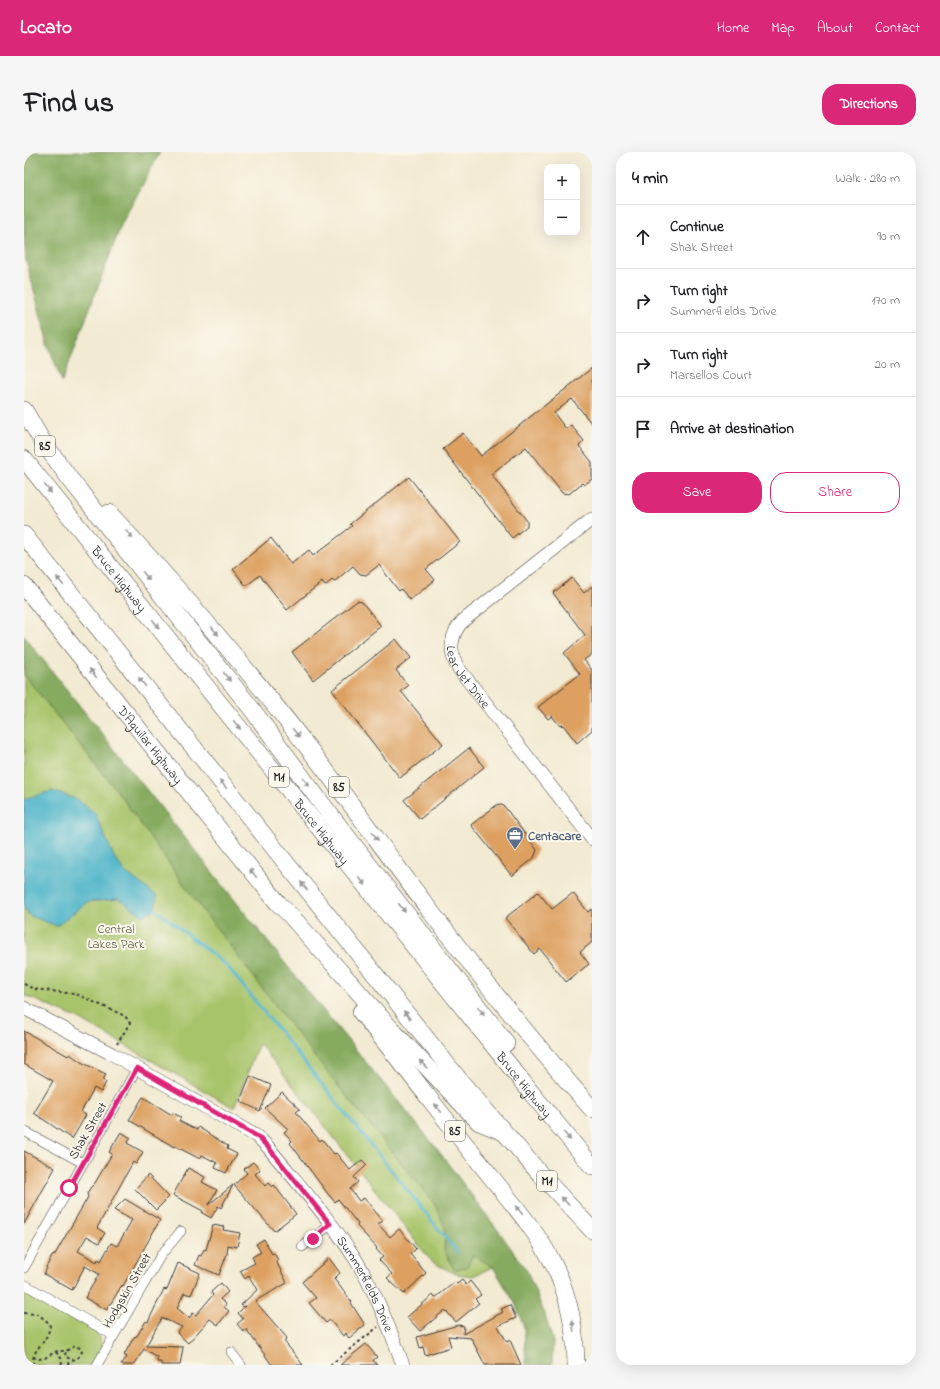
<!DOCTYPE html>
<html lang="en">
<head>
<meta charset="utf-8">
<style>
  :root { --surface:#fff; --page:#f6f6f6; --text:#202124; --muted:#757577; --line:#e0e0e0; --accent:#db2777 }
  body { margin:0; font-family:"Indie Flower",sans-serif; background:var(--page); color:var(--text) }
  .controls { position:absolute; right:12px; top:12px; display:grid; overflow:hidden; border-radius:8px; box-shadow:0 4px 16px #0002 }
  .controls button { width:36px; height:36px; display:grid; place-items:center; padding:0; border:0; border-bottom:1px solid var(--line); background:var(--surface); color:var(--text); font:20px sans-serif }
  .stop { position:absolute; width:12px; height:12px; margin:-9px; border:3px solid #db2777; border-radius:50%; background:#fff }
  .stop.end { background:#db2777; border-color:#fff; box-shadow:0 1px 4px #0008 }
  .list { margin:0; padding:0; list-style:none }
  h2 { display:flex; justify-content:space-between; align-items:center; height:52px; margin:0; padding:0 16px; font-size:17px }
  h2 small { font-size:13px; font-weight:400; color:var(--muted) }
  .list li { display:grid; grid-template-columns:26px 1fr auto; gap:12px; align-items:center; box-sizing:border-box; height:64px; padding:0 16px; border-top:1px solid var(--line) }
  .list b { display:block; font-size:15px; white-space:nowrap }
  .list p { margin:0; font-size:13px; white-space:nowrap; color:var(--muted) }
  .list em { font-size:13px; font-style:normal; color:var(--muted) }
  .actions { display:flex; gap:8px; padding:12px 16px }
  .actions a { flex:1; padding:9px 0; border:1px solid var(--accent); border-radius:16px; text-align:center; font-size:14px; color:var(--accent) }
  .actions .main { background:var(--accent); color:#fff }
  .icon { flex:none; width:22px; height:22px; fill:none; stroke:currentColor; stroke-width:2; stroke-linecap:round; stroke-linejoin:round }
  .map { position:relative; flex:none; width:568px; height:1213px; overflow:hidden; border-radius:16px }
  header { display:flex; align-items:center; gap:24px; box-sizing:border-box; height:56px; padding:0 20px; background:var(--accent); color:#fff }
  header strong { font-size:19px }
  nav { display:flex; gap:22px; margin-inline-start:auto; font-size:14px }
  .intro { display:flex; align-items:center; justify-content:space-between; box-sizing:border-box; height:96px; padding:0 24px }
  h1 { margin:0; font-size:28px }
  .button { padding:10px 18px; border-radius:16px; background:var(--accent); color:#fff; font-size:14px; font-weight:700 }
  main { display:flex; gap:24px; padding:0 24px }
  aside { flex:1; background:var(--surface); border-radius:16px; box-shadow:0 4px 16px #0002 }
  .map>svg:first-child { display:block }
</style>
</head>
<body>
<header>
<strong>Locato</strong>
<nav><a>Home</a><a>Map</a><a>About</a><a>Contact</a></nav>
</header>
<div class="intro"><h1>Find us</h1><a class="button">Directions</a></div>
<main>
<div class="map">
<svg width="568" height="1213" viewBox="0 0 568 1213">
  <rect width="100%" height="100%" fill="#fbf7ec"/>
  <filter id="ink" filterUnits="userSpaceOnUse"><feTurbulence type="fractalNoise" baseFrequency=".025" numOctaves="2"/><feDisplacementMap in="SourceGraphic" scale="8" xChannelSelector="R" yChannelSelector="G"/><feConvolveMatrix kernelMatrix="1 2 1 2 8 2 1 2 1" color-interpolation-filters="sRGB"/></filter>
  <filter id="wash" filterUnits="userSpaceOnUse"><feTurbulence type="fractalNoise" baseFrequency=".012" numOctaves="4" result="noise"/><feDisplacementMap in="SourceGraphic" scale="16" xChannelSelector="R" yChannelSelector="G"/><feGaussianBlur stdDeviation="0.9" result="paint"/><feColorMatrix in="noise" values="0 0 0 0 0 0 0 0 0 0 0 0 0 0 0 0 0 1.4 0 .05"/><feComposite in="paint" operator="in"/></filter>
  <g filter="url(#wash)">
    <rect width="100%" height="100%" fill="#f2ead2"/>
    <path fill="#a8c46a" stroke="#627043" d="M0,517L469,1115L449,1124L432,1122L408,1110L235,891L210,956L55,867L0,843Z
      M0,1140L72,1179L78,1193L68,1213H0Z"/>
    <path fill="#86aa5e" stroke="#51633d" d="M0,0H136L98,71L38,230L24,192L2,108L0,84Z
      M0,484L276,830L410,993L476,1081L503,1119L521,1163L529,1189L528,1213H502L500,1175L491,1151L469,1115L449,1103L443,1115L430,1118L420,1098L421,1076L412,1054L297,913L171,748L93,639L0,523Z"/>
    <path fill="#49b2c8" stroke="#326772" d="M28,639L52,647L71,661L90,705L101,720L133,744L131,757L119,764L95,747L63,750L33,774L6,764L0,756V647Z"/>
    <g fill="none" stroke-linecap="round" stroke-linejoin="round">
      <path stroke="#49b2c8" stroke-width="3" d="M131,757L203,814L433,1100"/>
    </g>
    <g id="blocks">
      <path fill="#dda061" d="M568,216V272L548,247L530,261L542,277L547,273L560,289L555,294L568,310V327L560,333L558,331L545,342L538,341L502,295L467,322L503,369V374L488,386L419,297L439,281L457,304Z
        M385,325L436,390L402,417L411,428L386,448L377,437L375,439L355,413L342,423L336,422L329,414L310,430L308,428L301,434L298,430L263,458L236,423L222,434L209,417L247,386L267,412L285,398L289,404L328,374L326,372Z
        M548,426L560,441L568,434V502L560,508L568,518V578L553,591L539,573L536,574L528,564L524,567L514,555L556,522L540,501L561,483L529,441Z
        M333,449L338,450L357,474L289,528L268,500Z
        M372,487L387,506L372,518L384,534L377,539L419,592L376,626L308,538Z
        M445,596L460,615L396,667L380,648Z
        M474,652L480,654L513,698L510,706L488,724L447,673Z
        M514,740L528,757L549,741L564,760L568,757V790L556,800L565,812L542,830L516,797L510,802L481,766Z
        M0,879L44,904L46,902L57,910L82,922L79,928L82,930L77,940L70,936L57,960L62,963L48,987L10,961L29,929L0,912Z
        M226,924L247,933L236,959L216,949Z
        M258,940L276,957L272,960L296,989L298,987L310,1002L312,1001L326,1018L338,1008L343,1013L330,1025L334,1030L326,1037L335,1049L340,1046L359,1069L354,1072L366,1085L375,1077L392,1097L386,1102L402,1121L380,1142L363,1126L368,1122L355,1108L359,1105L352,1097L353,1096L333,1074L334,1072L314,1047L311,1050L304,1042L266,991L268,989L260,980L264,977L241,956Z
        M119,945L148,963L149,961L157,965L155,969L173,978L174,975L204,994L203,997L213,1002L202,1021L191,1016L193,1011L178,1003L176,1007L151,994L150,995L105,968Z
        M97,980L107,986L103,991L119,1000L112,1012L109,1010L73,1076L81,1081L75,1091L63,1084L54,1099L73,1110L74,1107L77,1109L87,1091L93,1094L108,1068L90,1058L101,1047L136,1068L99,1134L98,1133L83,1158L61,1146L75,1122L61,1114L48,1138L20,1122L23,1116L22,1115L29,1103L30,1104L64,1045L63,1041L67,1035L71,1031L88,1002L85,1000Z
        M0,999L31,1016L0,1072Z
        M229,1010L236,1018L231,1022L241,1034L244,1031L248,1035L250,1033L272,1062L250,1079L210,1033L223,1021L220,1017Z
        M164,1016L181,1025L178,1030L193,1038L184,1053L209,1033L197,1056L194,1054L187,1066L178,1061L179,1059L149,1043Z
        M124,1023L145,1045L132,1058L111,1037Z
        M189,1073L200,1075L199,1078L216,1081L213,1095L204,1093L203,1102L195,1123L171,1113L175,1103L177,1104L180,1097L182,1098Z
        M240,1087L248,1102L250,1101L254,1108L252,1109L263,1131L231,1149L263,1186L260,1189L279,1213H248L222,1177L220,1180L213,1172L219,1167L214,1161L221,1154L219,1155L217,1153L233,1138L225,1124L221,1127L216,1119L231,1111L228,1105L237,1100L232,1092Z
        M305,1106L316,1121L310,1127L328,1150L327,1151L341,1173L325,1186L321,1181L319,1184L306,1168L302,1171L285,1151L292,1146L278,1130Z
        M154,1111L176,1121L167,1143L160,1141L153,1156L165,1166L169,1161L172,1163L189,1143L187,1140L197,1131L204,1140L196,1147L202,1152L200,1155L205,1159L194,1173L186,1167L164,1191L153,1181L158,1175L138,1166L122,1194L159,1195L156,1213H137V1210H133V1205L120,1197L110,1213H97L103,1205L100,1203L110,1185L113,1184L122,1169L124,1170L140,1137L143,1138Z
        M438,1128L442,1133L446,1129L457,1143L451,1147L455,1151L432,1170L421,1158L396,1179L383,1165L409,1143L411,1146L431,1130L433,1132Z
        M486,1153L492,1166L474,1174L483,1190L486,1188L497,1213H461L447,1186L424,1184L427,1195L401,1203L399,1195L396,1196L393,1185L434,1173L440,1174L439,1182L479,1160L477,1157Z
        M342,1192L353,1205L349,1208L353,1213H316Z"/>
    </g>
  </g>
  <g filter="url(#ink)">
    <use href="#blocks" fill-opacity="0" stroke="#3c3b37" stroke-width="1"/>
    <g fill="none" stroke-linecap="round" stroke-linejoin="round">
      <g stroke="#3c3b37" stroke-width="10">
        <path id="street" d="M0,979L59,1011
          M278,1095L306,1073
          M0,1116L113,916
          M0,1132L90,1184
          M207,1200L217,1213
          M73,1213L137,1103L157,1079"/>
      </g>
      <g stroke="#3c3b37" stroke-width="14">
        <g id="secondary">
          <path id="s1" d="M568,367L440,468C426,481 424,501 435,517L568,687"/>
          <path id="s2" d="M0,856L88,902L234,985L244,995C274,1032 307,1068 332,1108C352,1141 366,1176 379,1213"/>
        </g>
      </g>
      <g stroke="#3c3b37" stroke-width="18">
        <g id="highway">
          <path d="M0,258L17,287L46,327L227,556L298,652L482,891"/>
          <path id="s3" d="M0,307L509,943L568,1014"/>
          <path d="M85,361C154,436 220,512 282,593C325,648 365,705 407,760C458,827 512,894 568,957"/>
          <path d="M0,383L437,930L518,1024L568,1078"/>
          <path id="s4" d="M0,434L254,751L267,764L368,878L455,970L477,979"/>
          <path d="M337,860C375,907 411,954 448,1001C505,1074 551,1113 552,1213"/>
        </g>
      </g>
      <path stroke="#3c3b37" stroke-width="2" stroke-dasharray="3 3" stroke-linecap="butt" d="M0,832L10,837L52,842L101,864L106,871L93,892
        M0,1161L14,1162L26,1172C25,1192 7,1195 9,1213
        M32,1200L37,1206L38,1213
        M9,1205L15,1207L21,1206L33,1199H42L51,1194L56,1196L58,1200L53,1207L48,1208L41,1204L42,1199
        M44,1213L45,1208
        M306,1213L354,1175"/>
      <use href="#street" stroke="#fff" stroke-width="9"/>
      <use href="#secondary" stroke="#fff" stroke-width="13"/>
      <use href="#highway" stroke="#fff" stroke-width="17"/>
    </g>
    <defs><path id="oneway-solid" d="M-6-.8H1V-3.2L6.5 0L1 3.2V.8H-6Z"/></defs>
    <g fill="#999">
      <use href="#oneway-solid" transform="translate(24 337) rotate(51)"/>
      <use href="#oneway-solid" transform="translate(105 382) rotate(48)"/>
      <use href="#oneway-solid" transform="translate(122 424) rotate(51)"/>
      <use href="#oneway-solid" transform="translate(36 429) rotate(-129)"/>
      <use href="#oneway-solid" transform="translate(132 472) rotate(51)"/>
      <use href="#oneway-solid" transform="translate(191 479) rotate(50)"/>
      <use href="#oneway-solid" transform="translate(69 521) rotate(-129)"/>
      <use href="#oneway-solid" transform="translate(203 525) rotate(52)"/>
      <use href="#oneway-solid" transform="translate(118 530) rotate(-129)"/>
      <use href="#oneway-solid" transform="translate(213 573) rotate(51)"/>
      <use href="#oneway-solid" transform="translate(272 581) rotate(51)"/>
      <use href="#oneway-solid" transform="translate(282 630) rotate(53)"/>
      <use href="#oneway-solid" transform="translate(199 632) rotate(-129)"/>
      <use href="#oneway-solid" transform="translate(351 684) rotate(54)"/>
      <use href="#oneway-solid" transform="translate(229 721) rotate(-129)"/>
      <use href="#oneway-solid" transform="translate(338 729) rotate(51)"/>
      <use href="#oneway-solid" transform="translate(280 734) rotate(-128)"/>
      <use href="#oneway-solid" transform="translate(378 756) rotate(52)"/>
      <use href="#oneway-solid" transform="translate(457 859) rotate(53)"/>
      <use href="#oneway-solid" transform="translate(383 863) rotate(-129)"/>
      <use href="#oneway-solid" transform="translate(399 912) rotate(-133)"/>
      <use href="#oneway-solid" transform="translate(414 956) rotate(-128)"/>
      <use href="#oneway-solid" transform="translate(543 984) rotate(50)"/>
      <use href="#oneway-solid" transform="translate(541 1049) rotate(-133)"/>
      <use href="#oneway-solid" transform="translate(495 1058) rotate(-128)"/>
      <use href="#oneway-solid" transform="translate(549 1174) rotate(-99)"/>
    </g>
  </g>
  <g fill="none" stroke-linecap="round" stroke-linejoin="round" filter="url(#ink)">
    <path stroke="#db2777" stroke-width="5" d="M45,1036L113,916L234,985L244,995L306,1072L289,1087"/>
  </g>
  <defs>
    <g id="office-pin" transform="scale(0.9)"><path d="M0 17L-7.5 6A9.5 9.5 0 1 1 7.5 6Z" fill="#5c6f8a" stroke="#fbf7ec"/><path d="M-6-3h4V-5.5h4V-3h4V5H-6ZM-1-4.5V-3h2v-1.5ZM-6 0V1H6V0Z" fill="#fff"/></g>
  </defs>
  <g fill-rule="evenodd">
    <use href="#office-pin" x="491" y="683"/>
  </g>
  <g text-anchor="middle" stroke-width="4" stroke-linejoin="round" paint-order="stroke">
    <g fill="#fbf7ec" stroke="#5f5e5a" stroke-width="1">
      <rect x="11" y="284" width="20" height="20" rx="3"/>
      <rect x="245" y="615" width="20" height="20" rx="3"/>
      <rect x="305" y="625" width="20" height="20" rx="3"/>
      <rect x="421" y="969" width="20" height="20" rx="3"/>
      <rect x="513" y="1019" width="20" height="20" rx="3"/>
    </g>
    <g font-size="12" font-weight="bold" fill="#1c1c1c">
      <text x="21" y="298">85</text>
      <text x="255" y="629">M1</text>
      <text x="315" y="639">85</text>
      <text x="431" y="983">85</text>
      <text x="523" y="1033">M1</text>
    </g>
    <g font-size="13" fill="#1c1c1c" stroke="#fbf7ec">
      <text dy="5" stroke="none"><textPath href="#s3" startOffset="153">Bruce Highway</textPath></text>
      <text dy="5" stroke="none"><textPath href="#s1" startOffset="228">Lear Jet Drive</textPath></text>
      <text dy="5" stroke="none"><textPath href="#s4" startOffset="203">D'Aguilar Highway</textPath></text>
      <text dy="5" stroke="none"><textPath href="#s3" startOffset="477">Bruce Highway</textPath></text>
      <text dy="5" stroke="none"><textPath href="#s3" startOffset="801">Bruce Highway</textPath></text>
      <text transform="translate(63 978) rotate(-60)" y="5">Shak Street</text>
      <text dy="5" stroke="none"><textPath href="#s2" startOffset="450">Summerfields Drive</textPath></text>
      <text transform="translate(102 1138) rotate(-60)" y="5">Hodgskin Street</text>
    </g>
    <g font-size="13" font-weight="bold" fill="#4e5e75" stroke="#fbf7ec" text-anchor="start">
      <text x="504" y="688">Centacare</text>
    </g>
    <g font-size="13" fill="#4d5737" stroke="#fbf7ec">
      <text x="92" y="781">Central<tspan x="92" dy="15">Lakes Park</tspan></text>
    </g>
  </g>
</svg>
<div class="controls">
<button>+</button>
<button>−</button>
</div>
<div class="stop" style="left:45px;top:1036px"></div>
<div class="stop end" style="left:289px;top:1087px"></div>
</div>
<aside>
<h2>4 min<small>Walk · 280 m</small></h2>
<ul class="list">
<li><svg class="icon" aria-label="ahead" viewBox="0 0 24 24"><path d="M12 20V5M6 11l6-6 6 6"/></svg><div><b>Continue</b><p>Shak Street</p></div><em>90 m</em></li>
<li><svg class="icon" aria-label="right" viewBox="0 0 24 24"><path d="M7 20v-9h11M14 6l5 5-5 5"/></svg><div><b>Turn right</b><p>Summerfields Drive</p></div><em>170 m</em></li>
<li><svg class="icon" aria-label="right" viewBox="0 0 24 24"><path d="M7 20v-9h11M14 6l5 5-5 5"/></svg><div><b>Turn right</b><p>Marsellos Court</p></div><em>20 m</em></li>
<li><svg class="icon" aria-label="arrive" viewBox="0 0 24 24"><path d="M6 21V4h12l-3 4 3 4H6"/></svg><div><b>Arrive at destination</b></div></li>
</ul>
<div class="actions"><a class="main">Save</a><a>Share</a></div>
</aside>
</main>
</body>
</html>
